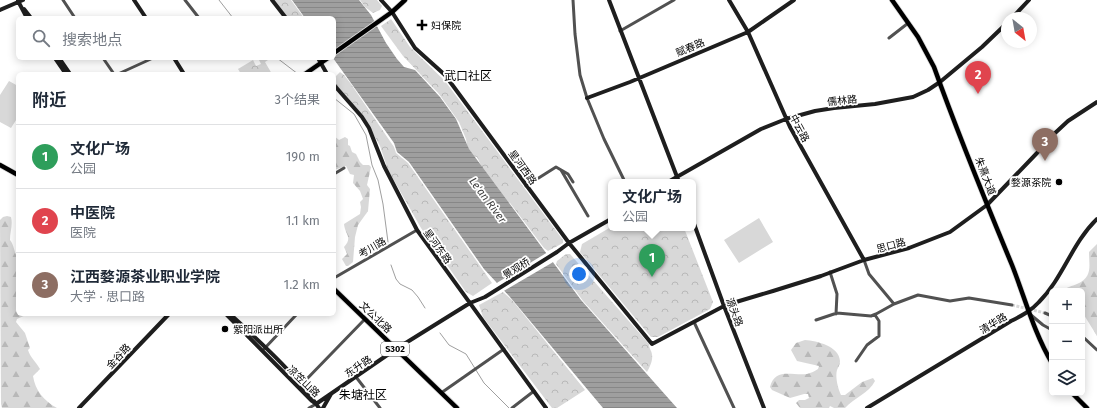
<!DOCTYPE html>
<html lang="zh">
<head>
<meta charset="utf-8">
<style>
  :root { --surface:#fff; --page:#f6f6f7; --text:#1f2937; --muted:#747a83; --line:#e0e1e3; --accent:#0f766e }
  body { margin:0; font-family:"Fira Sans","Noto Sans SC",sans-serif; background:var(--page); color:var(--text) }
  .controls { position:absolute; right:12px; bottom:12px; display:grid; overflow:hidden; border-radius:6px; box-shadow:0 2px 10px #0003 }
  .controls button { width:36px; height:36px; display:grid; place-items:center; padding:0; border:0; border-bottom:1px solid var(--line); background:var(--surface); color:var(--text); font:20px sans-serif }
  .compass { position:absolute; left:1001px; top:12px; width:36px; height:36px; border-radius:50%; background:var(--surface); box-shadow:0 2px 10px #0003; rotate:149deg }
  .you { position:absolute; left:579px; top:274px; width:14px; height:14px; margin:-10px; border:3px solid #fff; border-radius:50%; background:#1a73e8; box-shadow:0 0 0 6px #1a73e833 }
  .badge { display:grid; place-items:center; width:26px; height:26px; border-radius:50%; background:var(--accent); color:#fff; font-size:13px; font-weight:700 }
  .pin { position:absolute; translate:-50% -33px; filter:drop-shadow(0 1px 2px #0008) }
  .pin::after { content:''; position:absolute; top:21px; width:14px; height:12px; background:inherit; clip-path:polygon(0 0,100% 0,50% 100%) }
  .popup { position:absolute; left:608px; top:179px; width:88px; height:52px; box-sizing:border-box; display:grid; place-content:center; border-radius:6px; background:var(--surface); filter:drop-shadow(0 1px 3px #0005); font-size:13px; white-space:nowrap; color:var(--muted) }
  .popup b { font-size:15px; color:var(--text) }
  .popup::after { content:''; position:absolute; left:50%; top:100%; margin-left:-8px; border:8px solid transparent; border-top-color:var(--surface) }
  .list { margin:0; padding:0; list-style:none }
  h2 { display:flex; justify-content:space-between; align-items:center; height:52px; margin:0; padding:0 16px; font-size:17px }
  h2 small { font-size:13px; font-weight:400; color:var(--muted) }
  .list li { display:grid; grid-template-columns:26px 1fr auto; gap:12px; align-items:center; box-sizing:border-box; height:64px; padding:0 16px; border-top:1px solid var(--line) }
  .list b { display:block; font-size:15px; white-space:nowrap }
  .list p { margin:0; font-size:13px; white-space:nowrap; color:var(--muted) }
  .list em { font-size:13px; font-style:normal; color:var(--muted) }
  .icon { flex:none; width:22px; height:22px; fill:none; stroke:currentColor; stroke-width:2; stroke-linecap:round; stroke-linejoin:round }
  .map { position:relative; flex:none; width:1097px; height:408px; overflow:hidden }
  .search { position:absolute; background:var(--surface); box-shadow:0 2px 10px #0003; left:16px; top:16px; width:320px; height:44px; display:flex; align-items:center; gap:10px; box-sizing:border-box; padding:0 14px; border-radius:6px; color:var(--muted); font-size:15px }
  .panel { position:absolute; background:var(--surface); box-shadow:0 2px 10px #0003; left:16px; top:72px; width:320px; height:244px; border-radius:6px }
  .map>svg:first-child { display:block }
</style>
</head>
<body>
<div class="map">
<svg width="1097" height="408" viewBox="0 0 1097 408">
  <defs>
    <pattern id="forest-firs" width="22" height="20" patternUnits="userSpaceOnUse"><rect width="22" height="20" fill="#d8d8d8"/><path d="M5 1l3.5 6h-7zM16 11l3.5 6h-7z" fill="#b8b8b8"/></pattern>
    <pattern id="park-crowns" width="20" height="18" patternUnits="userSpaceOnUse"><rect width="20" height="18" fill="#d8d8d8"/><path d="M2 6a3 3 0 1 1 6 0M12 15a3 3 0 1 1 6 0" fill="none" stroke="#b8b8b8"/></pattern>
    <pattern id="water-rules" width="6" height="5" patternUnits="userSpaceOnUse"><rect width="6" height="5" fill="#9f9f9f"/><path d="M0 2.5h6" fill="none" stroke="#878787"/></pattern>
  </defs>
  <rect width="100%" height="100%" fill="#fff"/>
  <path fill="url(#forest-firs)" d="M334,136L339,140L345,137L348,139V145L350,146L352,152L356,154L360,162L363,165H369L371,167L367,185L370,189L368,211L358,225L355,237L353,262L348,266H346L342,259L347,254L344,247C353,237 345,235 344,224L360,214L361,207L360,202L363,199L360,191L353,183L354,175L350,174L346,166L334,170Z
    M7,216L11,217C13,225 10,232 10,240C14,245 14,251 17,257L18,314H28L17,319L16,322L25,333L30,348L28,350C30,357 36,362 40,369L33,376C35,390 44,401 57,408H2L1,404L0,220L3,217Z
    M1097,244V336L1084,315L1085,307L1082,302V291H1063C1067,287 1072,286 1077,284C1093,277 1089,266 1089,252Z
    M805,340C817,341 839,346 840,361C840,365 838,367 837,370C835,377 838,389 841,395H845L862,382L873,378L875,381C869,393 854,398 845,408H834L830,406L829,408H800L796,403L799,400H805L809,398L808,394H804L790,398L772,390L770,387C775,367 792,376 807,374C811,373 815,371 818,369L819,366L797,361L791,350L796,343Z"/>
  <path fill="url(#park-crowns)" d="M273,0H291L304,18H285Z
    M360,0H377L382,6L380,10L373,13L365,7Z
    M391,19L410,47L445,81L563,240V243L548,251L544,248L510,203L504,201L484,172L477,157L472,156L468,150L466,139L459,122L439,94L403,56L381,26Z
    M265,58H267L268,60L265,62L272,74H241L238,69L253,60L256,66L261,64L259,60Z
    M340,72L344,75L351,84L394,147L396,153L408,163L492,283L473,296L466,292L421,228L388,170L380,146L364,117L334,83V78Z
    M611,227V228H684L713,302L710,309L658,337H651L580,252L582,244Z
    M566,254H570L649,344C649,349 652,351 652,355C653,360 650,367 647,372L583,301L556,264L557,261Z
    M503,292L512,300L585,390L557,408H552L483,317L479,305Z"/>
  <path fill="#d8d8d8" d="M9,81L18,86V117L11,128L0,122V95Z
    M759,218L773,242L739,263L724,240Z"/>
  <path fill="url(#water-rules)" d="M292,0H359L371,15L386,43L397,59L404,67L415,70L440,97L456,119L469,149L581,300L677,408H603L510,297L484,269L409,162L397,152L394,143L333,58L334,18H305Z"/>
  <path fill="#fff" d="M548,252L555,261L502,292L495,284Z"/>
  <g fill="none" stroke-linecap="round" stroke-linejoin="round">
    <path stroke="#9f9f9f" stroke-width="1" d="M219,0L233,18
      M277,58L298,74
      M334,98L354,114L366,135L372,165L378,180L383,204L388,242
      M391,265L396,279L400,284L412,290L418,297L425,308
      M440,333L449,345L466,354L484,383L509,408"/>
    <path stroke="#d9d9d9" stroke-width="3" stroke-dasharray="3 1.5" stroke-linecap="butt" d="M1012,305L1045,313"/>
    <g stroke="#dbdbdb" stroke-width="6">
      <path id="primary" d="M892,0L918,37L934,67C958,134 985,200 1012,265C1025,298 1034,333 1052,363
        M334,53L392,12L405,0
        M305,74L328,58
        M0,165L18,175
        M334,289L457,408
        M1072,393L1087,408"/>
    </g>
    <path stroke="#515151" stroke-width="3" d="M63,0L75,18
      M185,0L199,18
      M573,0L575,34L580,75L587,98L604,139L625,182
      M620,31L674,0
      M889,38L907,24
      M103,58L114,74
      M118,74L153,58
      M561,170L588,216
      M334,174L344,168
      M526,186L556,167L568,174L573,182
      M864,260L869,274L894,304L918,295L950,301L969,298L1012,305
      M830,272L837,294L836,314
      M334,278L417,230
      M1045,313L1052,316
      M1031,315L1043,325L1052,330
      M816,320L837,313L871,316L876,314L894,304
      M694,322L734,408
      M1082,336L1097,350
      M264,349L297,314
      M856,361L867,345L879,336V321L875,315
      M356,377L380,408
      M301,385L365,319
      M441,393L504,349
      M309,408L316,404
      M512,408L534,391"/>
    <path stroke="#1e1e1e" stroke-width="4" d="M134,0L146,18
      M272,0L286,18
      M381,0L392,12L415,48L445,75L569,243L652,344L724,306L736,302L773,291L821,276L864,260L909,248L950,232L987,205L1037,153L1054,134L1068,121L1097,102
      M609,0L679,182
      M729,0L748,32L790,127L864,260
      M18,1L27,18
      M24,9L31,18
      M0,10L23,0
      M1012,18L1029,0
      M55,58L66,74
      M59,58L70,74
      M174,58L184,74
      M318,58L327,74
      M334,85L362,117L369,128L384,166L417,230L546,408
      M587,98L630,82L748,32L794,0
      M668,182L761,129L786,119L815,111L834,108L875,104L913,97L928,90L940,82L982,47L1007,23
      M693,221L724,306L764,408
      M226,314L312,401L316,404
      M230,314C260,342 297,375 319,408
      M316,404L396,349L470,303L485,297L557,252L569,243L611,219
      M79,408L169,314
      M323,408L331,394
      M867,408L1011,321C1021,316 1031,311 1039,302C1063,278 1072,243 1097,219"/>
    <use href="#primary" stroke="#000" stroke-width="4.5"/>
  </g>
  <g fill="#000" stroke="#fff" stroke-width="1.5">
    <path d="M420 19h4v4h4v4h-4v4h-4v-4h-4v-4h4z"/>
    <circle cx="1059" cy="182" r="4"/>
    <circle cx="225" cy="329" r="4"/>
  </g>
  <g text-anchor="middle" stroke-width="3.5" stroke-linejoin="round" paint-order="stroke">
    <rect fill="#fff" stroke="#4c4c4c" stroke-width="1" x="381" y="342" width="28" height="14" rx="3"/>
    <g font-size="9" font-weight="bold" fill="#000">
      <text x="395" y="352">S302</text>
    </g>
    <g font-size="10" fill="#000" stroke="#fff" text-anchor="start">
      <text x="431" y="29">妇保院</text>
      <text x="1051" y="186" text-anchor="end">婺源茶院</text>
      <text x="233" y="333">紫阳派出所</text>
    </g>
    <g font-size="10" fill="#000" stroke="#fff">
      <text transform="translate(690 47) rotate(-23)" y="4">赋春路</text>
      <text transform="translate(842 100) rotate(-6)" y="4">儒林路</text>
      <text transform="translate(800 128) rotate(62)" y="4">中云路</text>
      <text transform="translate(523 167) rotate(54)" y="4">星河西路</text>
      <text transform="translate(986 176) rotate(69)" y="4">朱熹大道</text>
      <text transform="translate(891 245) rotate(-15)" y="4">思口路</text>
      <text transform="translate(438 246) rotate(54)" y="4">星河东路</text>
      <text transform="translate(372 247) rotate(-30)" y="4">考川路</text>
      <text transform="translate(516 268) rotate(-32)" y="4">景观桥</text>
      <text transform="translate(735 312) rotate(69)" y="4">源头路</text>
      <text transform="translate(376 317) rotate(44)" y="4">文公北路</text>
      <text transform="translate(993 323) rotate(-31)" y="4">清华路</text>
      <text transform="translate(118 356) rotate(-47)" y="4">金谷路</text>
      <text transform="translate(358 366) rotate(-34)" y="4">东升路</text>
      <text transform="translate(304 381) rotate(44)" y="4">凉笠山路</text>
    </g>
    <g font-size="11" font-style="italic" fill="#404040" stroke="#fff">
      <text transform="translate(488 200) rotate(53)" y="4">Le'an River</text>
    </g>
    <g font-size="12" fill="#000" stroke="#fff">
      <text x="468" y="80">武口社区</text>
      <text x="363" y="399">朱塘社区</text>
    </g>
  </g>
</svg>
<div class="controls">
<button>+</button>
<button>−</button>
<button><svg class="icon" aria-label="layers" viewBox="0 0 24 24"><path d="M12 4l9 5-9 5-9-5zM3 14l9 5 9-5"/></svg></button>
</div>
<svg class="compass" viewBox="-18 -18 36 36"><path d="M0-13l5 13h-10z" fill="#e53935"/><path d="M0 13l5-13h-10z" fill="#747a83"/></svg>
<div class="you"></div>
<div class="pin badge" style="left:652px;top:277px;background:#2e9e5b">1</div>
<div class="popup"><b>文化广场</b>公园</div>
<div class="pin badge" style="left:978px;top:94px;background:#e0444e">2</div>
<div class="pin badge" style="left:1045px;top:161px;background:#8d6e63">3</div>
<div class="search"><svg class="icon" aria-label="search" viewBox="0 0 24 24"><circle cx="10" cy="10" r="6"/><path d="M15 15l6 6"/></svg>搜索地点</div>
<section class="panel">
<h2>附近<small>3个结果</small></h2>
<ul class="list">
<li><span class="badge" style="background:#2e9e5b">1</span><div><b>文化广场</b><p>公园</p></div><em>190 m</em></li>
<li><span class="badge" style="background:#e0444e">2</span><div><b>中医院</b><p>医院</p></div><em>1.1 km</em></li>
<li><span class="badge" style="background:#8d6e63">3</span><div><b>江西婺源茶业职业学院</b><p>大学 · 思口路</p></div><em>1.2 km</em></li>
</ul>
</section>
</div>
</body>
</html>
